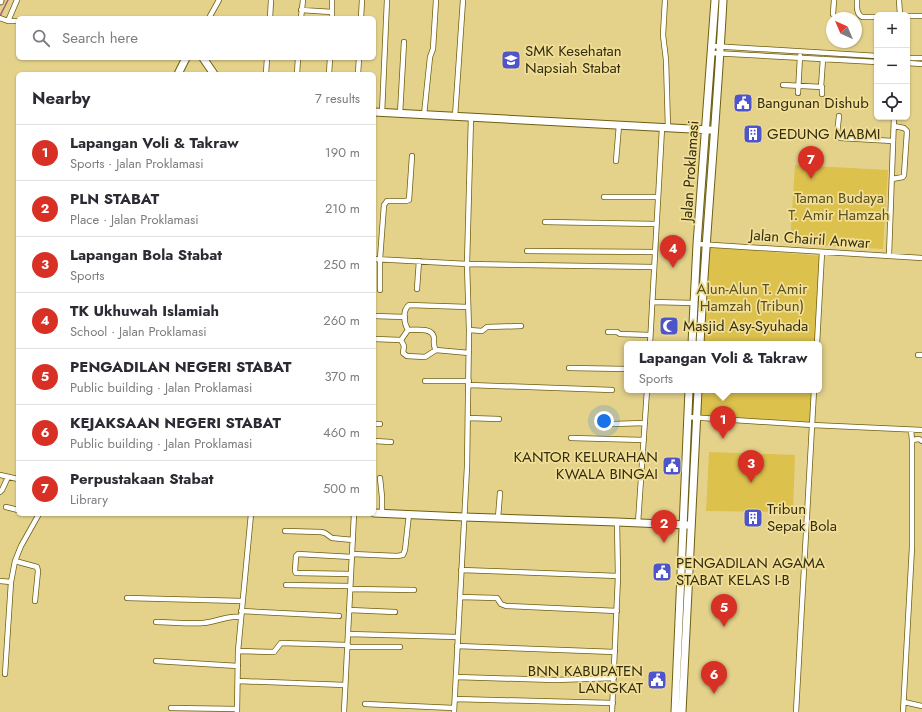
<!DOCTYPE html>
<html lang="en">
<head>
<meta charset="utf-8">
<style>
  :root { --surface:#fff; --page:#f7f7f7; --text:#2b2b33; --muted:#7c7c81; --line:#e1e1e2; --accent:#d93025 }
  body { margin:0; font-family:Jost,sans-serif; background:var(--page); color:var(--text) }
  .controls { position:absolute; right:12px; top:12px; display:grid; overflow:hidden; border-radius:6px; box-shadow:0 1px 3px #0004 }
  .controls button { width:36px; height:36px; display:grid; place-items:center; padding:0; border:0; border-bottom:1px solid var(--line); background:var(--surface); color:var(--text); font:20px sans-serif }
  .compass { position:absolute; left:826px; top:12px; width:36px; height:36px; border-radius:50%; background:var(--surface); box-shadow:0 1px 3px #0004; rotate:316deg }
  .you { position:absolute; left:604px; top:421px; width:14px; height:14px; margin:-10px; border:3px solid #fff; border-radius:50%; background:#1a73e8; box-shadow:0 0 0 6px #1a73e833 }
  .badge { display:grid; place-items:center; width:26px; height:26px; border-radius:50%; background:var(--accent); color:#fff; font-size:13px; font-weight:700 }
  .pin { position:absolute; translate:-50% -33px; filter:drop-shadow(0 1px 2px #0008) }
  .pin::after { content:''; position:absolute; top:21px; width:14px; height:12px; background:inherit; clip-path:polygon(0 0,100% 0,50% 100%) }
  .popup { position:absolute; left:624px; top:341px; width:198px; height:52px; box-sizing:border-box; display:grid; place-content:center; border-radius:6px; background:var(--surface); filter:drop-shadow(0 1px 3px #0005); font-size:13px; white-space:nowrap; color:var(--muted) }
  .popup b { font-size:15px; color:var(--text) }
  .popup::after { content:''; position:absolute; left:50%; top:100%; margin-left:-8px; border:8px solid transparent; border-top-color:var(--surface) }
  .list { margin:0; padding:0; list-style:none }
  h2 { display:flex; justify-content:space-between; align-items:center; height:52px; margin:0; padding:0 16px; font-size:17px }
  h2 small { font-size:13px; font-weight:400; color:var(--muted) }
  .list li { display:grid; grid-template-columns:26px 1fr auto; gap:12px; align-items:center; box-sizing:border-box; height:56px; padding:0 16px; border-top:1px solid var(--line) }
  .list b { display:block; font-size:15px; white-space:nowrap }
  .list p { margin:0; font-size:13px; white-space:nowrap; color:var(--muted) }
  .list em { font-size:13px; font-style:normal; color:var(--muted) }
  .icon { flex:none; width:22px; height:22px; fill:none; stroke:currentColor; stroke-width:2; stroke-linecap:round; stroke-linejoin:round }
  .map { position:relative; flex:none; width:922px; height:712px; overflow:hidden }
  .search { position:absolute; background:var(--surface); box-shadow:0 1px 3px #0004; left:16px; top:16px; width:360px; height:44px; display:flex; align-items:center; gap:10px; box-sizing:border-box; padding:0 14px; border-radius:6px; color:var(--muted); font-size:15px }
  .panel { position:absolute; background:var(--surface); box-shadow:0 1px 3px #0004; left:16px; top:72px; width:360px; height:444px; border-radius:6px }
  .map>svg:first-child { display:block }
</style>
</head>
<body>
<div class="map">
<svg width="922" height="712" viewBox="0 0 922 712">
  <rect width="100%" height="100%" fill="#e4d28b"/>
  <path fill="#dcc14d" d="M795,165L888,170L883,249L790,244Z
    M706,247L822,256L816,344H701Z
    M698,390H813L811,424L697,416Z
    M709,452L795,455L793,512L706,511Z"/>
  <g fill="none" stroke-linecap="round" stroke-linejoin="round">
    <path stroke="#a05d86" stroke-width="1.5" d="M0,16L8,0"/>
    <g stroke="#6e5e11" stroke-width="6">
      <path id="street" d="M665,0L663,35L666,60L668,128
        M857,0C857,7 856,13 862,17H877
        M899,0L900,15
        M301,10L332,12
        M833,14L834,0
        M907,16H922
        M0,18L8,21H18
        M209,18L219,0
        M270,18L271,0
        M301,18L303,0
        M332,18V0
        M361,18L362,0
        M8,21L17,0
        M712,46L877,56
        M712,53L877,62
        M907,58H922
        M907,63L922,64
        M266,74L267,58
        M297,74L298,58
        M329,74L330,58
        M358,74L359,58
        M783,85L822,87V94
        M821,87L823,59
        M798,93L800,56
        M382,113L387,0
        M400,114L404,42
        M424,115L430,57L433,49L436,0
        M839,116L837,134L840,138L893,141
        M455,117L463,0
        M616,161L619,125
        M892,179L903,177L904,175L907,131L904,128L894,126
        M604,197H658
        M545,222L656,224
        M697,244L922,258
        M527,251L655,252
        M889,255L894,117
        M374,259L467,264
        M467,264L654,267
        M417,289L419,261
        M380,290V259L384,205L387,201H406L409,200L412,156
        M652,302L694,303
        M468,307L409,305C402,311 404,323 408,330L401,340L404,346L403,353L407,356L425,357L436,350L469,353
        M374,316L405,317
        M408,330C415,330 433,327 434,338C434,343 433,346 436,350
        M469,330L482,331L487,327L521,326
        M608,332H617L620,334L650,335
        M374,339L401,340
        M650,344L662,128
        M817,344L822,252
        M918,355H922
        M569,368L627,369
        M425,381H469
        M469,385L612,390
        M688,417L812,425L922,430
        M468,418L499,419
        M374,424H380
        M613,424L645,423
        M571,438L644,440
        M912,440L919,439L922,441
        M374,441L391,442
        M0,475L18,479
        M380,478L382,497V513
        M0,492L2,490L8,477
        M6,507L18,510
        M498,518L500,493
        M638,523L647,390
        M285,531L321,532L325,533L332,538L353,540
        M352,554L397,556L403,555L405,550L409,514
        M15,561L37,567L38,571L35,601
        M461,570L618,576
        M351,574L296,573L295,571L296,556L298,554L352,557
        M0,581L11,582
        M286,585L350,586
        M350,589L414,590
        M460,597L497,598L501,604L506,606L617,611
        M127,598L242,601
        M349,610L395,612
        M241,611L339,616
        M156,622C171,622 188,624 203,623C217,622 227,615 241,617
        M348,634L457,637
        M457,646L615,652
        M348,647H400
        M238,651L274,652L281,643L348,645
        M156,661L238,666
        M5,674L11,582L15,561L21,546L39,514
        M456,677L555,680L614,678
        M238,681L345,685
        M455,699L613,703
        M904,702L922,706
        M365,704L454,708
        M171,708L237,709
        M237,712L238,651L251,514
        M344,712L354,514
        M454,712L467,467L469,330L467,264L471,117
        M612,712L618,576L617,522
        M796,712L814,390
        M903,712L912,547V440L911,430"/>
    </g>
    <g stroke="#6e5e11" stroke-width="9">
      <path id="secondary" d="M0,1V0
        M203,58L214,74
        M178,74L186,58
        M374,112L710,130
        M692,344L697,244L715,0
        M700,344C706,229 717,115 723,0
        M374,513L464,517L617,522L687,525
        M675,712L689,390
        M682,712L698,390"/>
    </g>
    <use href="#street" stroke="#fff" stroke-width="4.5"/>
    <use href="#secondary" stroke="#fff" stroke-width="7"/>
  </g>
  <defs>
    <g id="school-square" transform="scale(1)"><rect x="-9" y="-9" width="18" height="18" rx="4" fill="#4e54ca" stroke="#f1df97"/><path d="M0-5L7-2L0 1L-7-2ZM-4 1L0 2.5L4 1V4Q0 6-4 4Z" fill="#fff"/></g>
    <g id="civic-square" transform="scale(1)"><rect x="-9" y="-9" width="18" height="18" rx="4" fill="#4e54ca" stroke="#f1df97"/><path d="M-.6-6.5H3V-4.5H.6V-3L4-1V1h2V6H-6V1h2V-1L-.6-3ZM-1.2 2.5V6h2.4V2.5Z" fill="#fff"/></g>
    <g id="building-square" transform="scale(1)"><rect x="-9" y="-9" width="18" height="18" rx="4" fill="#4e54ca" stroke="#f1df97"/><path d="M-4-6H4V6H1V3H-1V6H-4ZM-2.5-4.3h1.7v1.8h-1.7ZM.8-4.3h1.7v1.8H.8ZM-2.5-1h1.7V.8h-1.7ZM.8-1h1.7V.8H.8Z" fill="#fff"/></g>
    <g id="mosque-square" transform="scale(1)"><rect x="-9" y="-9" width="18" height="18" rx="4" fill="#4e54ca" stroke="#f1df97"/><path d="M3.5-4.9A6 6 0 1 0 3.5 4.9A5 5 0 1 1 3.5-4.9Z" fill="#fff"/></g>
  </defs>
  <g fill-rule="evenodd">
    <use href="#school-square" x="511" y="60"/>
    <use href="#civic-square" x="743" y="103"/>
    <use href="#building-square" x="753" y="134"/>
    <use href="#mosque-square" x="669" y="326"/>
    <use href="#civic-square" x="672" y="466"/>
    <use href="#building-square" x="753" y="518"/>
    <use href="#civic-square" x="662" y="572"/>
    <use href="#civic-square" x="657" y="680"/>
  </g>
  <g text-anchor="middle" stroke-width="3.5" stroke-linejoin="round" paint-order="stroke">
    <g font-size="15" fill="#342d0f" stroke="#f1df97" text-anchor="start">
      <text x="525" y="56">SMK Kesehatan<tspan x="525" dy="17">Napsiah Stabat</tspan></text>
      <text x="757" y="108">Bangunan Dishub</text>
      <text x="767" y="139">GEDUNG MABMI</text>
      <text x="683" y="331">Masjid Asy-Syuhada</text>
      <text x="658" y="462" text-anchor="end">KANTOR KELURAHAN<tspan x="658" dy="17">KWALA BINGAI</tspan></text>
      <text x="767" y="514">Tribun<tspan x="767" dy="17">Sepak Bola</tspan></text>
      <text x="676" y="568">PENGADILAN AGAMA<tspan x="676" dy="17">STABAT KELAS I-B</tspan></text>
      <text x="643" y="676" text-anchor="end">BNN KABUPATEN<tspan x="643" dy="17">LANGKAT</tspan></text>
    </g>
    <g font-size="15" fill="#342d0f" stroke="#f1df97">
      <text transform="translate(690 171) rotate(-86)" y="5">Jalan Proklamasi</text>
      <text transform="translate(810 239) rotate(4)" y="5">Jalan Chairil Anwar</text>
    </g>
    <g font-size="15" fill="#5b4f1d" stroke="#f1df97">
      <text x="839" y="203">Taman Budaya<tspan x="839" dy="17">T. Amir Hamzah</tspan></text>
      <text x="752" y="294">Alun-Alun T. Amir<tspan x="752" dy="17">Hamzah (Tribun)</tspan></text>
    </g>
  </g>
</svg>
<div class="controls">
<button>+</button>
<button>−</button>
<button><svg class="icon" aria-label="locate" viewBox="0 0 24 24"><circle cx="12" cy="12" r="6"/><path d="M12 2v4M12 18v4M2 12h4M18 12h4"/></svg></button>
</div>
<svg class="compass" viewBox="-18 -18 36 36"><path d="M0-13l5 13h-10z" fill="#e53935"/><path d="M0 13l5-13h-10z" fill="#7c7c81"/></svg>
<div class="you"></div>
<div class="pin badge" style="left:723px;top:439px">1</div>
<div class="popup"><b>Lapangan Voli &amp; Takraw</b>Sports</div>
<div class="pin badge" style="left:664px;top:543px">2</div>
<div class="pin badge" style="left:751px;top:483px">3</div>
<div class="pin badge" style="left:673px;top:268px">4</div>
<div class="pin badge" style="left:724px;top:627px">5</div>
<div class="pin badge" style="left:714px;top:694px">6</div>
<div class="pin badge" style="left:811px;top:179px">7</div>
<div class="search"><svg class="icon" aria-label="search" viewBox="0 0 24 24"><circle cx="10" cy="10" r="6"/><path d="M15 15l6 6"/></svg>Search here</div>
<section class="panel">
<h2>Nearby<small>7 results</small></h2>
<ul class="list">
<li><span class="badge">1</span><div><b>Lapangan Voli &amp; Takraw</b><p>Sports · Jalan Proklamasi</p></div><em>190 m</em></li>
<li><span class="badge">2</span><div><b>PLN STABAT</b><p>Place · Jalan Proklamasi</p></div><em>210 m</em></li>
<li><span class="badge">3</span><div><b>Lapangan Bola Stabat</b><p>Sports</p></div><em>250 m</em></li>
<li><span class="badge">4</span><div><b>TK Ukhuwah Islamiah</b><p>School · Jalan Proklamasi</p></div><em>260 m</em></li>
<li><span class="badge">5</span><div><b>PENGADILAN NEGERI STABAT</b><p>Public building · Jalan Proklamasi</p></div><em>370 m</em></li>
<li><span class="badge">6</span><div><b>KEJAKSAAN NEGERI STABAT</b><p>Public building · Jalan Proklamasi</p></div><em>460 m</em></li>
<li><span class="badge">7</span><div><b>Perpustakaan Stabat</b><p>Library</p></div><em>500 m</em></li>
</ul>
</section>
</div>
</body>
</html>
